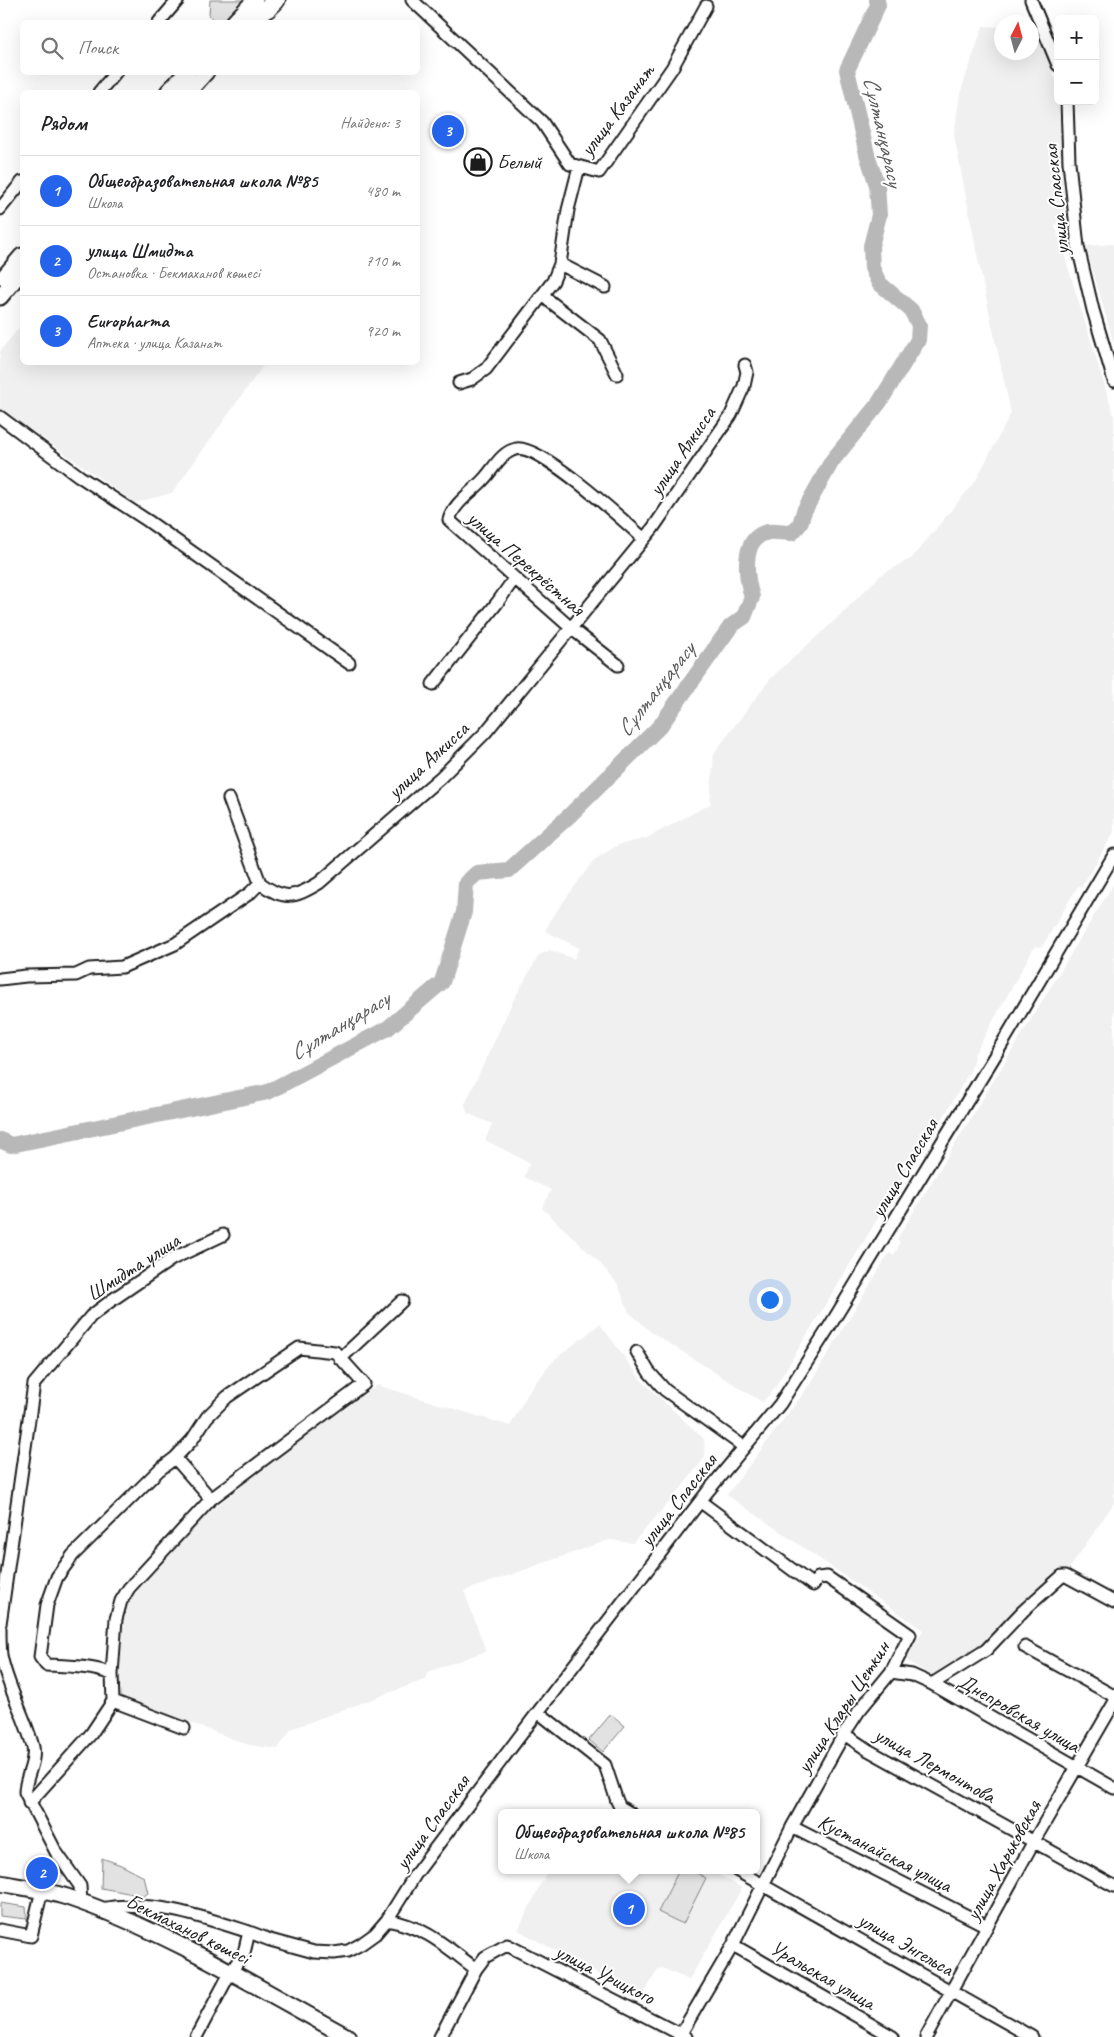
<!DOCTYPE html>
<html lang="ru">
<head>
<meta charset="utf-8">
<style>
  :root { --surface:#fff; --page:#f6f6f6; --text:#202124; --muted:#757577; --line:#e0e0e0; --accent:#2563eb }
  body { margin:0; font-family:Caveat,sans-serif; background:var(--page); color:var(--text) }
  .controls { position:absolute; right:15px; top:15px; display:grid; overflow:hidden; border-radius:8px; box-shadow:0 5px 20px #0002 }
  .controls button { width:45px; height:45px; display:grid; place-items:center; padding:0; border:0; border-bottom:1px solid var(--line); background:var(--surface); color:var(--text); font:25px sans-serif }
  .compass { position:absolute; left:994px; top:15px; width:45px; height:45px; border-radius:50%; background:var(--surface); box-shadow:0 5px 20px #0002; rotate:6deg }
  .you { position:absolute; left:769px; top:1299px; width:18px; height:18px; margin:-12px; border:4px solid #fff; border-radius:50%; background:#1a73e8; box-shadow:0 0 0 8px #1a73e833 }
  .badge { display:grid; place-items:center; width:32px; height:32px; border-radius:50%; background:var(--accent); color:#fff; font-size:16px; font-weight:700 }
  .pin { position:absolute; translate:-50% -50%; border:2px solid #fff; box-shadow:0 1px 5px #0006 }
  .popup { position:absolute; left:498px; top:1809px; width:262px; height:65px; box-sizing:border-box; display:grid; place-content:center; border-radius:8px; background:var(--surface); filter:drop-shadow(0 1px 4px #0005); font-size:16px; white-space:nowrap; color:var(--muted) }
  .popup b { font-size:19px; color:var(--text) }
  .popup::after { content:''; position:absolute; left:50%; top:100%; margin-left:-10px; border:10px solid transparent; border-top-color:var(--surface) }
  .list { margin:0; padding:0; list-style:none }
  h2 { display:flex; justify-content:space-between; align-items:center; height:65px; margin:0; padding:0 20px; font-size:21px }
  h2 small { font-size:16px; font-weight:400; color:var(--muted) }
  .list li { display:grid; grid-template-columns:32px 1fr auto; gap:15px; align-items:center; box-sizing:border-box; height:70px; padding:0 20px; border-top:1px solid var(--line) }
  .list b { display:block; font-size:19px; white-space:nowrap }
  .list p { margin:0; font-size:16px; white-space:nowrap; color:var(--muted) }
  .list em { font-size:16px; font-style:normal; color:var(--muted) }
  .icon { flex:none; width:28px; height:28px; fill:none; stroke:currentColor; stroke-width:2; stroke-linecap:round; stroke-linejoin:round }
  .map { position:relative; flex:none; width:1114px; height:2037px; overflow:hidden }
  .search { position:absolute; background:var(--surface); box-shadow:0 5px 20px #0002; left:20px; top:20px; width:400px; height:55px; display:flex; align-items:center; gap:12px; box-sizing:border-box; padding:0 18px; border-radius:8px; color:var(--muted); font-size:19px }
  .panel { position:absolute; background:var(--surface); box-shadow:0 5px 20px #0002; left:20px; top:90px; width:400px; height:275px; border-radius:8px }
  .map>svg:first-child { display:block }
</style>
</head>
<body>
<div class="map">
<svg width="1114" height="2037" viewBox="0 0 1114 2037">
  <rect width="100%" height="100%" fill="#fff"/>
  <filter id="ink" filterUnits="userSpaceOnUse"><feTurbulence type="fractalNoise" baseFrequency=".02" numOctaves="2"/><feDisplacementMap in="SourceGraphic" scale="10" xChannelSelector="R" yChannelSelector="G"/><feConvolveMatrix kernelMatrix="1 2 1 2 8 2 1 2 1" color-interpolation-filters="sRGB"/></filter>
  <g filter="url(#ink)">
    <path fill="#f0f0f0" d="M1031,21L1058,85L1065,222L1055,225L1114,416V832L1081,888L1078,886L1042,947L1035,946L975,1053L970,1071L938,1127L920,1155L905,1174L772,1392L762,1402L651,1332L629,1312L617,1283L599,1262L542,1208L551,1190L524,1177L530,1163L485,1140L492,1124L467,1113L465,1104L514,999L539,955L550,950L574,959L579,948L545,931L553,916L594,860L618,845L647,838L710,804L714,753L771,678L833,622L881,575L912,558L976,480L1011,413L982,279L954,135L960,94L983,26L1001,27L1002,52H1032V22H1029Z
      M1114,244V345L1086,246Z
      M22,324V362L265,363L172,493L135,503L0,408V351Z
      M1114,883V1503L1067,1572L986,1652L933,1677L906,1660L923,1630L727,1495L808,1387L889,1253L894,1256L900,1243L897,1239Z
      M600,1324L642,1381L704,1439L705,1457L682,1487L633,1543L609,1540L464,1591L486,1651L428,1672L424,1680L291,1729L278,1749L249,1745L120,1696L117,1675L122,1643V1618L127,1603L202,1518L278,1457L377,1385L510,1426L531,1388L555,1359Z
      M548,1870H710L742,1888L689,1980L662,1968L658,1969L642,1998L518,1930Z"/>
    <path fill="#e2e2e2" stroke="#7f7f7f" d="M210,0H245L224,22H217L209,15Z
      M611,1714L625,1726L603,1752L589,1740Z
      M102,1858L121,1865L144,1877L148,1893L144,1896L101,1888Z
      M679,1870H691L706,1878L683,1924L658,1912Z
      M0,1903L26,1907L27,1919L0,1916Z"/>
    <g fill="none" stroke-linecap="round" stroke-linejoin="round">
      <path stroke="#b8b8b8" stroke-width="16" d="M0,1140L11,1145L268,1092L388,1028L442,982L464,912L466,883L477,873L509,870L570,815L660,726L731,626L744,617L752,597C746,578 740,537 768,532C775,531 784,533 792,533L800,524L804,511L832,461L879,403L918,340L919,325L911,310L879,283L872,268L871,246L879,215L877,185L867,154L847,70L878,5L877,0"/>
      <g stroke="#1c1c1c" stroke-width="15">
        <path id="minor" d="M412,0L542,122L570,164L599,172L672,68L706,6
          M1031,0L1058,65
          M159,22L178,0
          M99,92L116,72
          M1067,101L1069,162L1078,247L1093,310L1114,381
          M0,209L22,182
          M560,264L605,287
          M543,296L600,340L617,374
          M459,383L472,379L486,369L553,281L560,264L568,210L579,167
          M0,417L79,476L148,521L349,663
          M618,665L571,628L449,520C454,503 471,493 483,480C493,470 501,452 516,449C539,443 623,520 643,538
          M433,684L497,603L514,579
          M229,799L260,883
          M260,883C284,901 294,898 319,883L441,777L485,733L653,528L731,415L744,386L747,372L745,365
          M0,979L26,976L76,975L89,969L122,967L175,944L250,893L260,883
          M637,1352L649,1372L665,1390L744,1447
          M340,1359L402,1301
          M175,1458L211,1499
          M0,1624L34,1384L91,1316L112,1300L172,1259L223,1235
          M0,1628C0,1637 0,1646 1,1655C7,1687 25,1716 33,1747C36,1763 25,1777 25,1792L56,1852L80,1886L81,1903
          M1025,1647L1114,1696
          M891,1672L912,1675L932,1684L986,1650L1023,1611L1062,1576H1066L1114,1602
          M932,1684L1114,1788
          M113,1701L184,1728
          M538,1712L605,1765L617,1801L620,1807L630,1813
          M844,1734L868,1750L1114,1886
          M29,1803L91,1734L113,1701L112,1674L116,1619L121,1601L129,1588L211,1499L364,1384L335,1352L299,1348L227,1397L207,1417L192,1440L175,1458L159,1470L73,1555L57,1577L47,1605L40,1657L46,1665C68,1666 91,1666 112,1674
          M792,1827L987,1926
          M736,1870L1032,2037
          M100,1909C152,1899 200,1916 249,1932
          M387,1920C426,1927 445,1946 476,1969
          M0,1930L31,1936L42,1890
          M733,1945L893,2037
          M196,2037L230,1973L244,1953L249,1932L270,1940L314,1952L334,1953L348,1951L361,1944L375,1934L387,1920L415,1875L538,1712L708,1491L780,1404L831,1324L1002,1044L1114,855
          M440,2037L476,1969L485,1957L507,1945L686,2037
          M679,2037L733,1945L792,1827L844,1734L859,1711L891,1672L910,1635L827,1577L818,1578L813,1585L701,1502
          M926,2037L1034,1841L1114,1703"/>
      </g>
      <g stroke="#1c1c1c" stroke-width="19">
        <path id="major" d="M234,22L255,0
          M254,22L268,8
          M168,92L187,72
          M188,92L206,72
          M4,277L22,256
          M0,297L22,271
          M0,1883C22,1887 45,1890 67,1897C165,1930 258,1988 348,2037"/>
      </g>
      <g stroke="#1c1c1c" stroke-width="21">
        <path id="highway" d="M268,8L276,0"/>
      </g>
      <use href="#minor" stroke="#fff" stroke-width="11"/>
      <use href="#major" stroke="#fff" stroke-width="15"/>
      <use href="#highway" stroke="#fff" stroke-width="18"/>
    </g>
  </g>
  <defs>
    <g id="shop-ring" transform="scale(1.4375)"><circle r="9.5" fill="#fff" stroke="#1c1c1c" stroke-width="1.5"/><path d="M-5-2.5h2.3a2.7 3.5 0 0 1 5.4 0H5L5.5 6h-11ZM-1.5-2.5h3a1.5 2.3 0 0 0-3 0Z" fill="#1c1c1c"/></g>
  </defs>
  <g fill-rule="evenodd">
    <use href="#shop-ring" x="478" y="162"/>
  </g>
  <g text-anchor="middle" stroke-width="4" stroke-linejoin="round" paint-order="stroke">
    <g font-size="21" fill="#1c1c1c" stroke="#fff">
      <text transform="translate(617 110) rotate(-53)" y="7">улица Казанат</text>
      <text transform="translate(1056 200) rotate(-96)" y="7">улица Спасская</text>
      <text transform="translate(682 451) rotate(-56)" y="7">улица Алкисса</text>
      <text transform="translate(526 563) rotate(41)" y="7">улица Перекрёстная</text>
      <text transform="translate(428 760) rotate(-43)" y="7">улица Алкисса</text>
      <text transform="translate(904 1168) rotate(-59)" y="7">улица Спасская</text>
      <text transform="translate(133 1267) rotate(-33)" y="7">Шмидта улица</text>
      <text transform="translate(678 1500) rotate(-52)" y="7">улица Спасская</text>
      <text transform="translate(843 1707) rotate(-57)" y="7">улица Клары Цеткин</text>
      <text transform="translate(1019 1713) rotate(30)" y="7">Днепровская улица</text>
      <text transform="translate(935 1765) rotate(29)" y="7">улица Лермонтова</text>
      <text transform="translate(432 1822) rotate(-54)" y="7">улица Спасская</text>
      <text transform="translate(885 1853) rotate(27)" y="7">Кустанайская улица</text>
      <text transform="translate(1003 1860) rotate(-61)" y="7">улица Харьковская</text>
      <text transform="translate(188 1929) rotate(26)" y="7">Бекмаханов көшесі</text>
      <text transform="translate(906 1944) rotate(30)" y="7">улица Энгельса</text>
      <text transform="translate(605 1974) rotate(27)" y="7">улица Урицкого</text>
      <text transform="translate(823 1975) rotate(30)" y="7">Уральская улица</text>
    </g>
    <g font-size="21" fill="#1c1c1c" stroke="#fff" text-anchor="start">
      <text x="497" y="169">Белый</text>
    </g>
    <g font-size="22" font-style="italic" fill="#5a5a5a" stroke="#fff">
      <text transform="translate(884 131) rotate(77)" y="8">Сұлтанқарасу</text>
      <text transform="translate(655 689) rotate(-52)" y="8">Сұлтанқарасу</text>
      <text transform="translate(339 1025) rotate(-31)" y="8">Сұлтанқарасу</text>
    </g>
  </g>
</svg>
<div class="controls">
<button>+</button>
<button>−</button>
</div>
<svg class="compass" viewBox="-18 -18 36 36"><path d="M0-13l5 13h-10z" fill="#e53935"/><path d="M0 13l5-13h-10z" fill="#757577"/></svg>
<div class="you"></div>
<div class="pin badge" style="left:629px;top:1909px">1</div>
<div class="popup"><b>Общеобразовательная школа №85</b>Школа</div>
<div class="pin badge" style="left:42px;top:1873px">2</div>
<div class="pin badge" style="left:448px;top:131px">3</div>
<div class="search"><svg class="icon" aria-label="search" viewBox="0 0 24 24"><circle cx="10" cy="10" r="6"/><path d="M15 15l6 6"/></svg>Поиск</div>
<section class="panel">
<h2>Рядом<small>Найдено: 3</small></h2>
<ul class="list">
<li><span class="badge">1</span><div><b>Общеобразовательная школа №85</b><p>Школа</p></div><em>480 m</em></li>
<li><span class="badge">2</span><div><b>улица Шмидта</b><p>Остановка · Бекмаханов көшесі</p></div><em>710 m</em></li>
<li><span class="badge">3</span><div><b>Europharma</b><p>Аптека · улица Казанат</p></div><em>920 m</em></li>
</ul>
</section>
</div>
</body>
</html>
